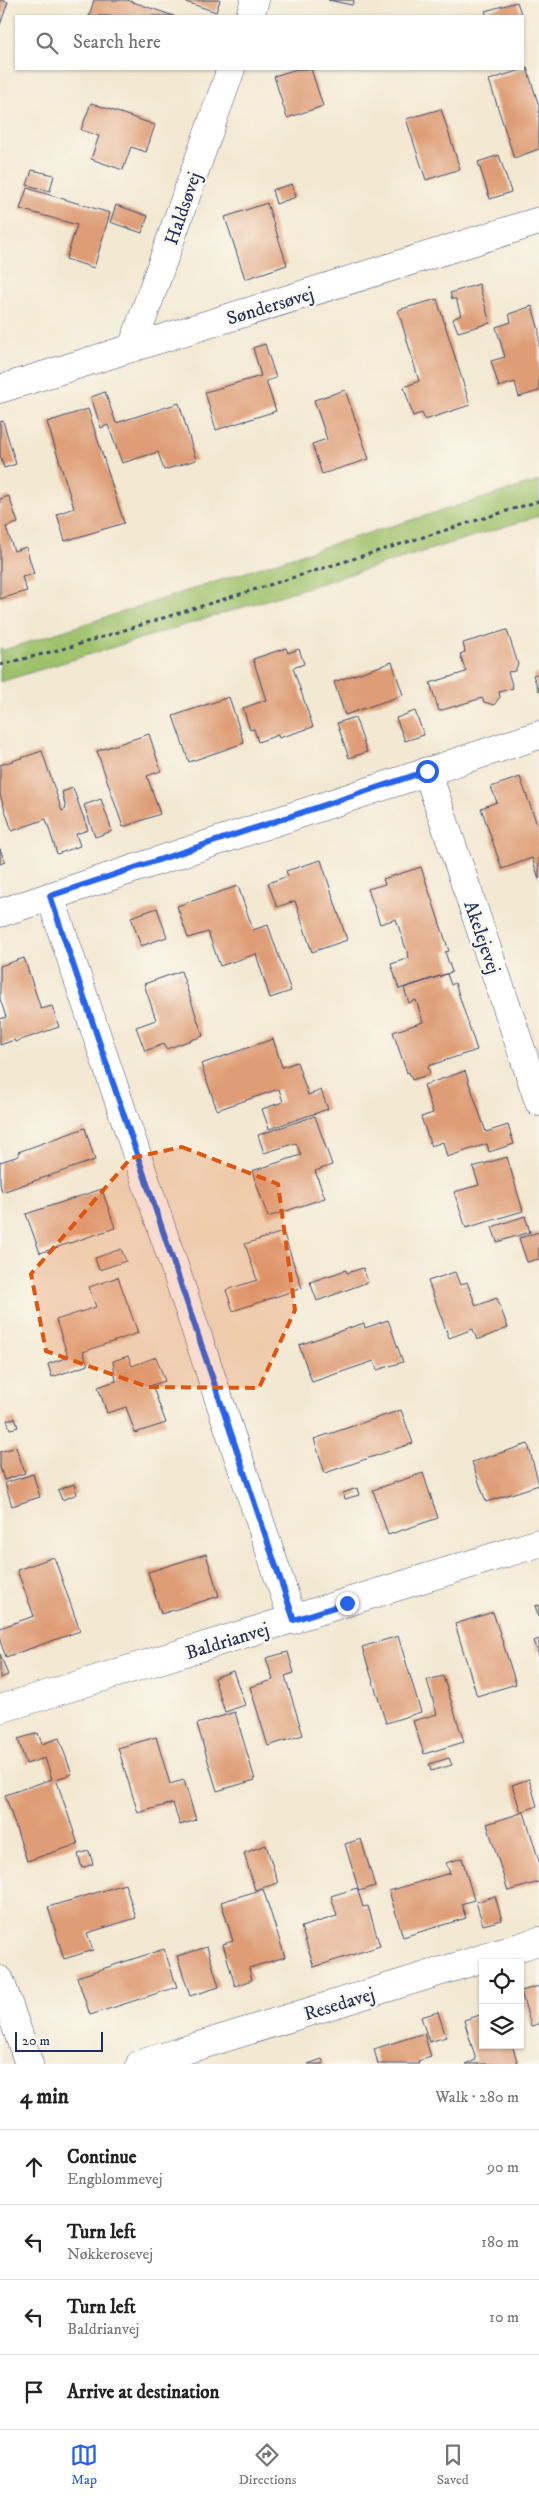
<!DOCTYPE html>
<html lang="en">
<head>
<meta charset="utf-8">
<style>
  :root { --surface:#fff; --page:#f2f2f2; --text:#222; --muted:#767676; --line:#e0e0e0; --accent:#2563eb }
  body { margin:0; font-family:"IM FELL DW Pica",serif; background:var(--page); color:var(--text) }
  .controls { position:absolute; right:15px; bottom:15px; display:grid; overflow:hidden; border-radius:0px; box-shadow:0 1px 4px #0004 }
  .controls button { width:45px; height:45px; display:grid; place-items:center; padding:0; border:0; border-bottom:1px solid var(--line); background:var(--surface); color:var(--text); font:25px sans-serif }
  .scale { position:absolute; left:15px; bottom:12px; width:88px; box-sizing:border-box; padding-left:5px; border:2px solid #1b2f5e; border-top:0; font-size:14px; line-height:18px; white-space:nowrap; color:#1b2f5e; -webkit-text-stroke:4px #fbf7ec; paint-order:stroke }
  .stop { position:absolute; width:15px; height:15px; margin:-11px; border:4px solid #2563eb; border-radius:50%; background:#fff }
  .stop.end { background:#2563eb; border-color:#fff; box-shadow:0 1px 5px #0008 }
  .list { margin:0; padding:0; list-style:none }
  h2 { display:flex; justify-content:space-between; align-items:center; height:65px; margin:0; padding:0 20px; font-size:21px }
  h2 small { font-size:16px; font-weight:400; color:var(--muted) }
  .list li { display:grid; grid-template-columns:32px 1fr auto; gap:15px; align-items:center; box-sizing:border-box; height:75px; padding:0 20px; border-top:1px solid var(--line) }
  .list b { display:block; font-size:19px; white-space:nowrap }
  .list p { margin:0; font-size:16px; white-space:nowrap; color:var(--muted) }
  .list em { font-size:16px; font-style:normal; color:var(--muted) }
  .icon { flex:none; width:28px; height:28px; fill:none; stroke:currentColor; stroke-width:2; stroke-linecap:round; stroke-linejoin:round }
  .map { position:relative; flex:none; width:539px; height:2064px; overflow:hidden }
  .search { position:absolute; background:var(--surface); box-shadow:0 1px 4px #0004; left:15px; right:15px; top:15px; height:55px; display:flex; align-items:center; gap:12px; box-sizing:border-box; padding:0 18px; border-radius:0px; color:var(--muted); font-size:19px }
  .sheet { height:365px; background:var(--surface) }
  nav { display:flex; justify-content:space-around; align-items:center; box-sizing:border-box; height:70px; border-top:1px solid var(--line); background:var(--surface); font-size:14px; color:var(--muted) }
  nav a { display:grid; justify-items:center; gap:2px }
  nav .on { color:var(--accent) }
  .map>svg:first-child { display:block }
</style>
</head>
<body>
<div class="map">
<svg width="539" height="2064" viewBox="0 0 539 2064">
  <rect width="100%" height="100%" fill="#fbf7ec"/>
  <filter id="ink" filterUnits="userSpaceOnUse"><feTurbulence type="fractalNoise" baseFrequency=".02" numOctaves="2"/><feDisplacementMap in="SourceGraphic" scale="10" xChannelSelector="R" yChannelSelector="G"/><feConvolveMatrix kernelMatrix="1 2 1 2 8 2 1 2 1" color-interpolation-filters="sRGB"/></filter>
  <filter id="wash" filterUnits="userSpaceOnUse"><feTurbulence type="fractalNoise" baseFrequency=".0096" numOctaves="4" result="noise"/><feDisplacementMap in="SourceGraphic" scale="20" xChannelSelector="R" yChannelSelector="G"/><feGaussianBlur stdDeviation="1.12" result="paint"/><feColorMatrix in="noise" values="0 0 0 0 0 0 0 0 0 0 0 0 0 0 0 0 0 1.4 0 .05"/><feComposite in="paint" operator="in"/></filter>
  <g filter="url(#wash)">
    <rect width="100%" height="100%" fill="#f3e8d1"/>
    <path fill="#9fc16a" stroke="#5d7864" d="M539,481V516L0,682V648L4,650L333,544Z"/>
    <g id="blocks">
      <path fill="#de9d76" d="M0,0L8,2L0,25Z
        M94,0H127L174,16H89Z
        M187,0H220L216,12L186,2Z
        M328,0H354L352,5Z
        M517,2L522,16H487L485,11Z
        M527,68L539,106V149L514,158L489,80Z
        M297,69H311L323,106L287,118L274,76Z
        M91,103L155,125L146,152L131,147L123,170L91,159L99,136L81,130Z
        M441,109L460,169L426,180L406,119Z
        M499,155L511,192L490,199L478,162Z
        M32,170L54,175L50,191L27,185Z
        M292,184L296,197L276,204L272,190Z
        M27,188L110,213L94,268L66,259L77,225L20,209Z
        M267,203L287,265L245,279L225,217Z
        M116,205L148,216L142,233L110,222Z
        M479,284L490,323L458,332L453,319L461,315L456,299H452L450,293Z
        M437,299L470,405L425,420L422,413L413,416L404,387L419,381L398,310Z
        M532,306L539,330V391L519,397L515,382L499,387L491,361L505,357L496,327L511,322L509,314Z
        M265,344L276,378L266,381L276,411L216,430L205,392L261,376L253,348Z
        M345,390L369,459L322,474L312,444L327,439L314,400Z
        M105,392L116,423L179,403L196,460L164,470L158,452L122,463L108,425L101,428L91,397Z
        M88,409L124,523L65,541L57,514L74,508L47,422Z
        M3,421L16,464L4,468L0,455V422Z
        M9,496L18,523L6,527L14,551L26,547L34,574L22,577L27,591L0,599V499Z
        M507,630L518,664L515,671L508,672L513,688L499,692L500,697L494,705L484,702L482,698L439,711L430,683L466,672L460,654L465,652L463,643Z
        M286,648L288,653L299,649L304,664L293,668L313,727L279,738L278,735L258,742L254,729L250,730L243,708L266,700L253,659Z
        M392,662L403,695L345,715L334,682Z
        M539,673V691L533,675Z
        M229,697L244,743L189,762L173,716Z
        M415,711L424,735L405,741L396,718Z
        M355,717L367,752L349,758L337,723Z
        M149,734L161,771L147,776L160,814L123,827L97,751Z
        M42,751L62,811L66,809L62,792L73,788L88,830L76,834L80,846L57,854L46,819L12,831L0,795V765Z
        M520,777L539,830V879L532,858L502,869L481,808L497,802L491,787Z
        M101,799L112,831L95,837L84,805Z
        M0,849L5,862L0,864Z
        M321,860L347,940L312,952L295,901L277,907L268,883L288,876L286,871Z
        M421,867L449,951L445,952L452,972L399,989L391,964L409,958L396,919L380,924L368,889L385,884L383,879Z
        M238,886L253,930L268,925L291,991L270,998L256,954L220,966L208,932L188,938L177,906Z
        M157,908L167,937L141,946L131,917Z
        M24,958L41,1009L52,1006L59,1027L15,1042L14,1040L0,1045V1019L6,1017L0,999V966Z
        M181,971L203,1036L166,1049L164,1044L145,1051L136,1027L156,1020L144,984Z
        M447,974L451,985L455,983L477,1050L428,1066L430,1074L412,1080L409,1072L407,1073L393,1032L423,1022L416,1000L409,1003L404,988Z
        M273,1039L282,1067L297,1062L308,1095L321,1090L328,1109L269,1129L262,1109L283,1102L279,1089L217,1110L201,1064Z
        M465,1071L486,1132L508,1125L514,1144L489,1152L487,1144L447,1157L443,1142L431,1146L421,1117L433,1113L424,1085Z
        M315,1116L332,1165L315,1171L325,1198L268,1217L252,1171L301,1155L296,1143L264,1153L258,1135Z
        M85,1128L95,1160L2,1192L0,1184V1162L19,1156L18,1152Z
        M507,1157L523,1211L466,1228L454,1192L479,1185L473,1167Z
        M102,1189L115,1228L40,1253L26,1214Z
        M525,1216L530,1232L497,1242L492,1227Z
        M283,1232L302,1288L233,1311L226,1290L257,1280L245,1244Z
        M539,1232V1259L527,1262L519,1238Z
        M121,1249L126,1261L99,1270L95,1258Z
        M363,1268L368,1282L317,1301L310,1282L346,1270L347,1273Z
        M455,1272L460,1285L467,1282L476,1306L497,1298L508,1328L477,1340L473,1329L449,1338L428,1281Z
        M118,1277L138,1333L83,1352L88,1365L52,1377L48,1364L68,1357L56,1320L96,1307L89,1287Z
        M388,1320L403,1362L377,1370L374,1361L312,1382L299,1345L364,1323L365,1328Z
        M128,1356L132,1366L156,1357L165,1381L152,1385L166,1423L135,1433L126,1407L107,1413L98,1387L116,1381L113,1361Z
        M401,1410L413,1443L325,1473L314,1439Z
        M15,1418L18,1427L10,1429L7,1420Z
        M528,1444L539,1485L486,1502L472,1462Z
        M16,1447L25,1473L4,1480L0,1467V1452Z
        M423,1473L438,1518L388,1535L373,1490Z
        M33,1474L40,1497L12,1506L5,1483Z
        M74,1484L77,1494L62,1500L58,1490Z
        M357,1488L359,1495L345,1499L343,1493Z
        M206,1554L219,1596L161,1614L148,1572Z
        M54,1557L80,1631L6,1657L0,1641V1628L34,1616L17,1570Z
        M539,1605V1617L535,1606Z
        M493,1612L516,1684L477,1696L455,1624Z
        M398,1636L421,1712L386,1723L362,1647Z
        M539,1639V1656L534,1641Z
        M288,1652L294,1673L285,1676L303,1735L268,1746L250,1687L273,1680L266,1658Z
        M0,1654L8,1675L0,1678Z
        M233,1671L245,1705L225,1712L214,1678Z
        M443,1676L464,1742L424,1754L413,1721L437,1714L427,1680Z
        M235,1712L255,1780L217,1791L197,1724Z
        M38,1733L42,1744L59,1738L72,1774L56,1779L78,1844L27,1861L5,1795L52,1779L45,1758L26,1764L18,1739Z
        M156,1737L170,1784L184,1780L196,1820L180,1825L173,1803L138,1813L118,1748Z
        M449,1758L452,1765L431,1771L429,1764Z
        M529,1779L537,1806L521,1812L512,1785Z
        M524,1812L539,1861V1882L508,1891L487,1824Z
        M361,1839L375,1886L359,1891L345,1844Z
        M266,1845L278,1883L255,1890L244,1853Z
        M89,1851L93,1864L82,1868L78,1854Z
        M462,1858L474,1900L461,1904L466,1918L403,1937L389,1891L450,1873L446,1863Z
        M125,1884L136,1918L87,1933L93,1950L64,1959L48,1907Z
        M357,1888L363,1907L368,1906L380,1946L314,1967L301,1927L337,1916L331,1896Z
        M263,1889L285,1957L249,1968L252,1980L235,1986L223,1944L233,1941L221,1902Z
        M495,1896L502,1920L483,1925L476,1902Z
        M207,1947L219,1987L190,1996L177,1956Z
        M164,1949L177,1987L90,2015L77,1977Z
        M539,1986V2024L531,2026L521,1991Z
        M438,2012L446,2037L429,2042L421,2017Z
        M483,2014V2045H512L518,2064H466L476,2060L464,2020Z
        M424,2033L431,2057L418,2061L419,2064H378L374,2049Z
        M322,2059L324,2064H308Z"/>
    </g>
  </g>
  <g filter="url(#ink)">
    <use href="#blocks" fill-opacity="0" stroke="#3b4b6f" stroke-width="1"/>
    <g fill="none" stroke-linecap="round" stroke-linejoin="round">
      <g stroke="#3b4b6f" stroke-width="29">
        <path id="minor" d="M250,16L255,0
          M132,348L231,69
          M0,389L539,221
          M427,771L539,1102
          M50,896L293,1620
          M0,913L539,735
          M0,1709L539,1543
          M0,1980L29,2064
          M140,2064L539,1941"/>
      </g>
      <path stroke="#3b4b6f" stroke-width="3" stroke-dasharray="4 4" stroke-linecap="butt" d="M0,665L70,647L539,501"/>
      <use href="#minor" stroke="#fff" stroke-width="28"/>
    </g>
  </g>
  <g fill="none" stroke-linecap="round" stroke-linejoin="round" filter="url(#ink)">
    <path stroke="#2563eb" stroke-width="6" d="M347,1603L294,1620L50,896L427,771"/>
  </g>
  <path fill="#de5710" fill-opacity="0.2" stroke="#de5710" stroke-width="4" stroke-dasharray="10 6" stroke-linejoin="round" d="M182,1147L278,1184L295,1310L259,1388L148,1387L46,1351L31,1274L131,1158Z"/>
  <g text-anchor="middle" stroke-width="4.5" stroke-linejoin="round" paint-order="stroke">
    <g font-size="19" fill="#1b2f5e" stroke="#fbf7ec">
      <text transform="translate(182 208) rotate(-71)" y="7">Haldsøvej</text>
      <text transform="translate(270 305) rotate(-17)" y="7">Søndersøvej</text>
      <text transform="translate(483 937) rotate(71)" y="7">Akelejevej</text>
      <text transform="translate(227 1640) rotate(-17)" y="7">Baldrianvej</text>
      <text transform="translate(339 2003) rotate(-17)" y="7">Resedavej</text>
    </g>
  </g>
</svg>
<div class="controls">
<button><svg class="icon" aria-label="locate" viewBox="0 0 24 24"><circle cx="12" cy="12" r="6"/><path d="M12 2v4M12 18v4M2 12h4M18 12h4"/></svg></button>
<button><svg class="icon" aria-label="layers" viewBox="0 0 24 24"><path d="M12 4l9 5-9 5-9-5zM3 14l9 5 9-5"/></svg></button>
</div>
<div class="scale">20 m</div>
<div class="stop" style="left:427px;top:771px"></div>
<div class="stop end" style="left:347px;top:1603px"></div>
<div class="search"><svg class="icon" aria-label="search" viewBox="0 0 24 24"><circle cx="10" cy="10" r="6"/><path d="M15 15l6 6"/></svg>Search here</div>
</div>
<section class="sheet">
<h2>4 min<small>Walk · 280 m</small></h2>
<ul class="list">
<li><svg class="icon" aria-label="ahead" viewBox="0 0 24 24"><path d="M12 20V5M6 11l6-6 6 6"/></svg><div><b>Continue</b><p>Engblommevej</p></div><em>90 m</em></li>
<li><svg class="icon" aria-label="left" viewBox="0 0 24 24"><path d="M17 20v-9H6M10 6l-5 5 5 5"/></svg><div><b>Turn left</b><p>Nøkkerosevej</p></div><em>180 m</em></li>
<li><svg class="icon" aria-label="left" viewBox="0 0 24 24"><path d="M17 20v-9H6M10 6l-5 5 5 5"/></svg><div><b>Turn left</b><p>Baldrianvej</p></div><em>10 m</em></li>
<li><svg class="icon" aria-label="arrive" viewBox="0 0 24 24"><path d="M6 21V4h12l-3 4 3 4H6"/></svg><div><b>Arrive at destination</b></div></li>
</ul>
</section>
<nav>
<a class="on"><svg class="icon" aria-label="map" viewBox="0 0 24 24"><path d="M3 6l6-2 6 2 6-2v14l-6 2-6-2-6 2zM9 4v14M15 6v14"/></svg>Map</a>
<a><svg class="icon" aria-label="directions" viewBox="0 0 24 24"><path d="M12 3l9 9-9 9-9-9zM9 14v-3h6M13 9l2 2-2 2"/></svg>Directions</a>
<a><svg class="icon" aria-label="saved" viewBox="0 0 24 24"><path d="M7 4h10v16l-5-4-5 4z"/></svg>Saved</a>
</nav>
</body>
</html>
